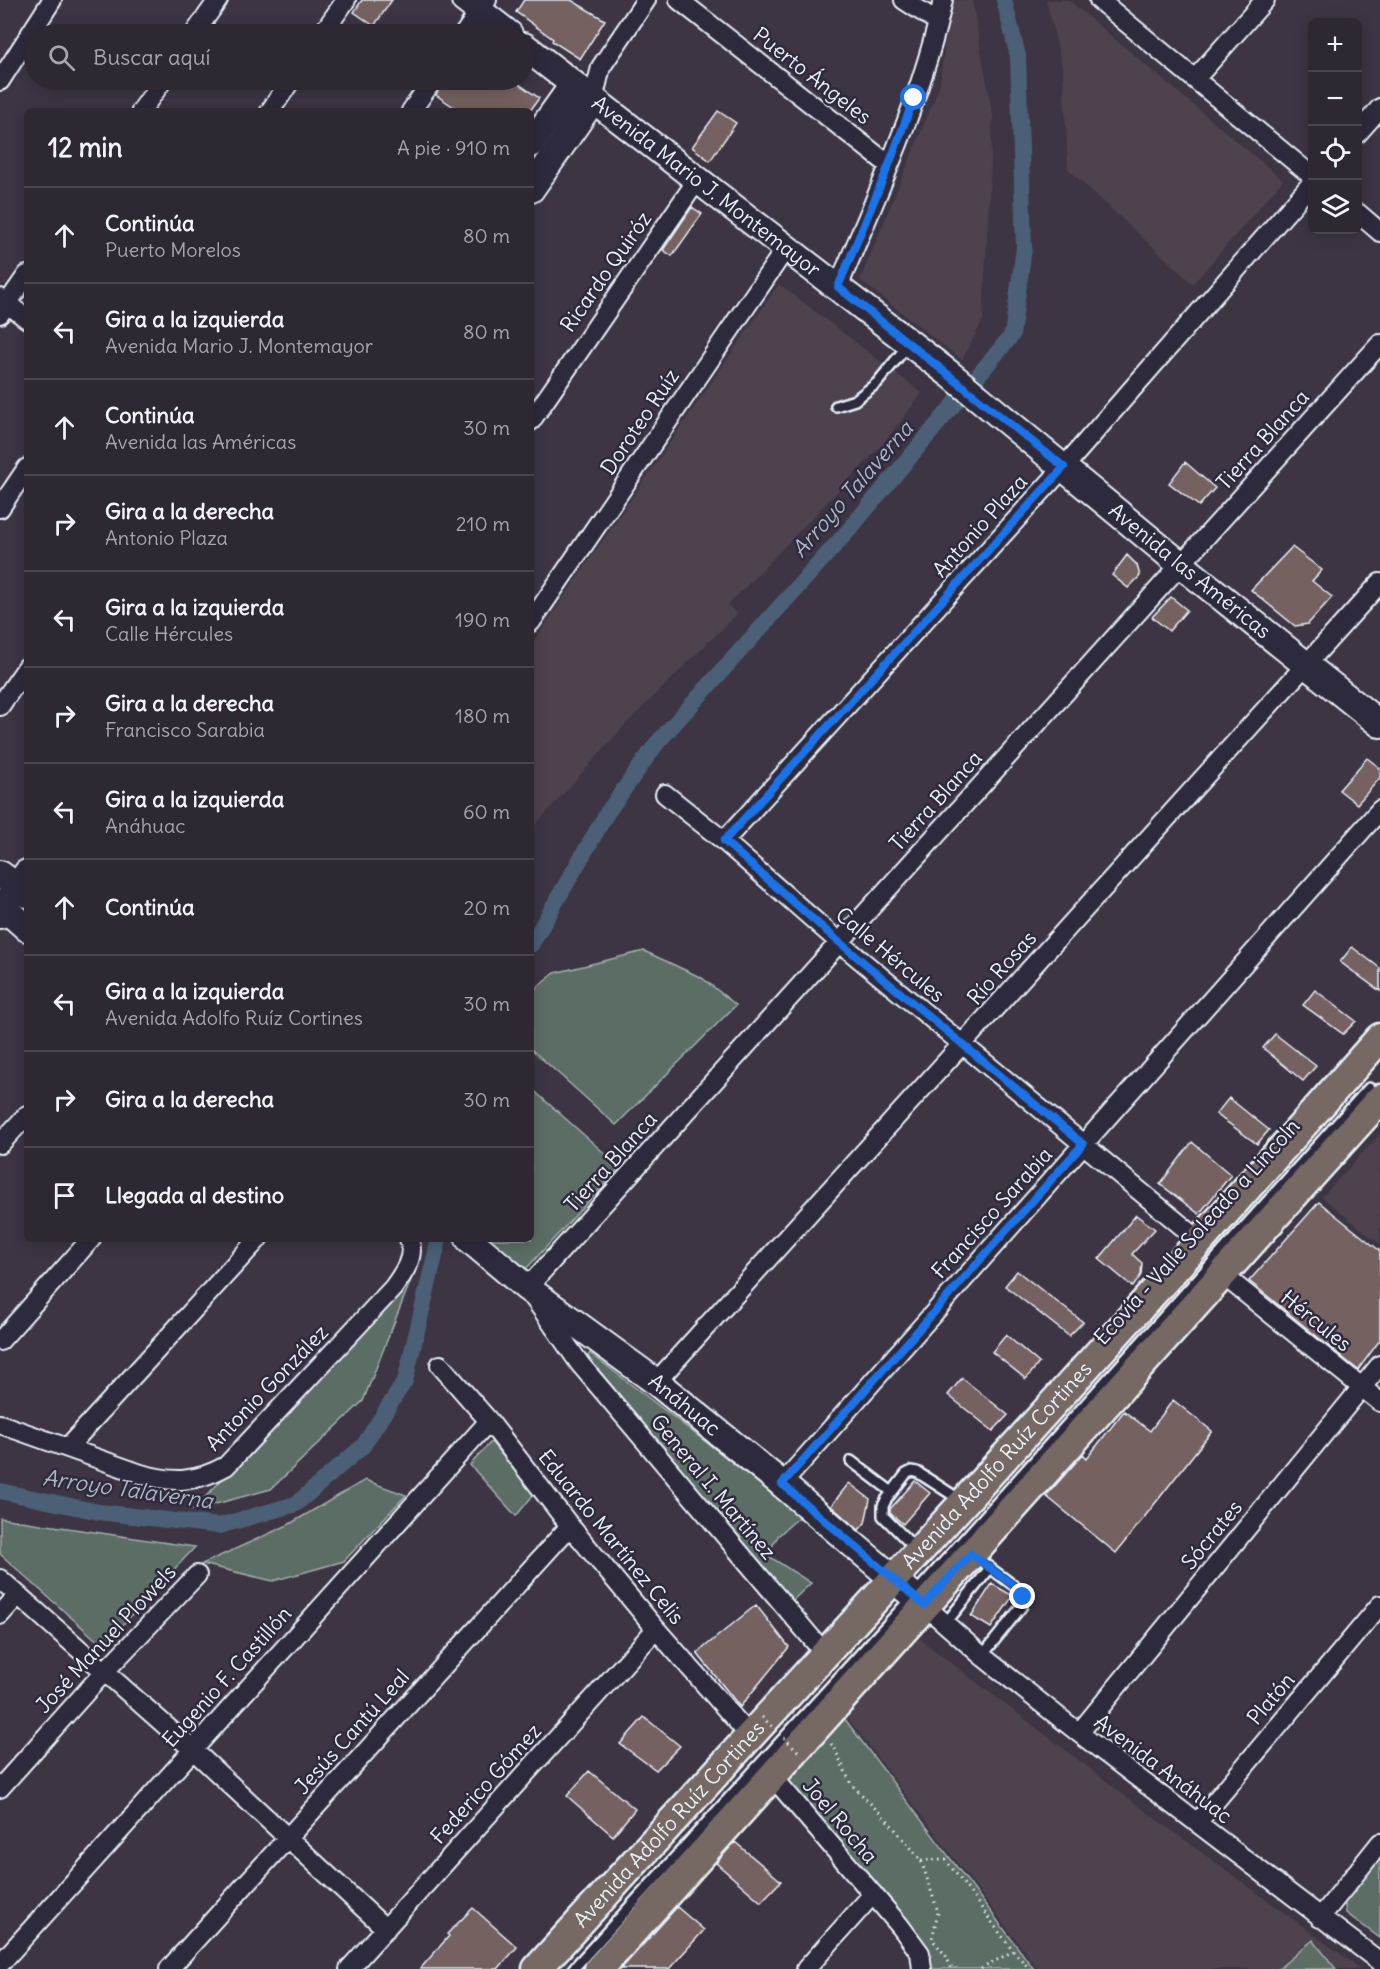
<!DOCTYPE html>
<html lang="es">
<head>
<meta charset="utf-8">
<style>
  :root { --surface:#2e2833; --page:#3a343f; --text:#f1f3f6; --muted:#a7a6ac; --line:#49444e }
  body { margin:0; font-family:Delius,sans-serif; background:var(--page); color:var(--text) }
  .controls { position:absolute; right:18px; top:18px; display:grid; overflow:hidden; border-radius:9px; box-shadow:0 3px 15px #0003 }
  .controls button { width:54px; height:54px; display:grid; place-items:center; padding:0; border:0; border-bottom:2px solid var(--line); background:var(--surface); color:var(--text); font:30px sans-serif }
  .stop { position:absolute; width:18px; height:18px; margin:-14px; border:4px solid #1a73e8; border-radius:50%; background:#fff }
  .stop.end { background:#1a73e8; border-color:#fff; box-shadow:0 2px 6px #0008 }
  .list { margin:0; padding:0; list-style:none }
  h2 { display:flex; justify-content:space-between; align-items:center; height:78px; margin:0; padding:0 24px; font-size:26px }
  h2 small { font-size:20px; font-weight:400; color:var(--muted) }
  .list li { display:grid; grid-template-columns:39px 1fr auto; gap:18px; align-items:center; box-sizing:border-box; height:96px; padding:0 24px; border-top:2px solid var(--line) }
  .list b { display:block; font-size:22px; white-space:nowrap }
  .list p { margin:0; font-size:20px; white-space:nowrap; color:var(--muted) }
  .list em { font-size:20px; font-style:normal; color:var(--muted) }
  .icon { flex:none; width:33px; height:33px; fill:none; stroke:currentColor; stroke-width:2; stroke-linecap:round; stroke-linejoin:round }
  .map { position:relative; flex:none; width:1380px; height:1969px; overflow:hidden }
  .search { position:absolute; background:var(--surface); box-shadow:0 3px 15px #0003; left:24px; top:24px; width:510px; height:66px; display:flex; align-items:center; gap:15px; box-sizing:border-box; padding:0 21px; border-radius:33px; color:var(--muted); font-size:22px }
  .panel { position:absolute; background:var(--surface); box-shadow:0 3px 15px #0003; left:24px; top:108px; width:510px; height:1134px; border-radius:9px }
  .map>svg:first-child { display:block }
</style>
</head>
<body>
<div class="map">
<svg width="1380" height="1969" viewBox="0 0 1380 1969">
  <rect width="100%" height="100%" fill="#3d3544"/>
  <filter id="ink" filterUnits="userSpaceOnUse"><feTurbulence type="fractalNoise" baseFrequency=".0167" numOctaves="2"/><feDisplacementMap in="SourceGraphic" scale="12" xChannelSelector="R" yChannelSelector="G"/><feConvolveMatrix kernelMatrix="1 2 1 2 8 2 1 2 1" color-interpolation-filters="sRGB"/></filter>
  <g filter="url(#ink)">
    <path fill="#4e424d" d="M951,0H972L993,117L983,320L962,360L860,280L939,88Z
      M1046,0H1068L1283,180L1193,284L1068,169L1063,70Z
      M779,284L922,393L883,444L728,605L737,614L625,725L531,830V645Z
      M1380,1134V1244L1322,1197Z
      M917,1637L1156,1819L1361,1969H1038L846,1716Z"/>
    <path fill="#5c6d65" stroke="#a2afae" stroke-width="1.5" d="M644,951L702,978L736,1005L616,1125L531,1049V992L555,973Z
      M531,1088L620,1167L526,1269L487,1239H531Z
      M411,1280L363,1401L271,1489L193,1510Z
      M590,1353L801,1515L778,1536L767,1555L811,1583L792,1601L588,1357Z
      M491,1442L534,1494L516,1516L470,1465Z
      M365,1480L406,1495L344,1561L273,1581L202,1564L288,1525Z
      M0,1518L195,1547L103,1646L0,1554Z
      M841,1714L1034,1969H929L781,1772Z
      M1380,1855V1938L1346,1913L1344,1899Z
      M1313,1940L1336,1969H1278Z"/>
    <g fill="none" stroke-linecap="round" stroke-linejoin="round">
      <path stroke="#4c6177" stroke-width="16" d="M531,945L607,813L657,743L848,531L1012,335L1024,248L1018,56L1004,0
        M0,1491L99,1512L219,1526L296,1504L363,1446L405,1381L439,1239"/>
    </g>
    <path fill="#746261" stroke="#e8f1f8" stroke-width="1.5" d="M362,0H392L374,26L354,12Z
      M524,0H571L605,20L580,59L552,41L553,39L516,12Z
      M444,80H513L539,98L530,111H460L436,95Z
      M718,111L736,123L710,161L692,147Z
      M692,207L702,214L672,256L663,250Z
      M1185,462L1215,488L1199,506L1169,483Z
      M1292,547L1322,570L1312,581L1332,597L1308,624L1295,626L1251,590Z
      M1127,555L1137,565L1140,576L1128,588L1112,575Z
      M1171,597L1187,610L1169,631L1152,617Z
      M1367,758L1380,768V778L1357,804L1339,790Z
      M1352,947L1380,968V991L1340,962Z
      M1315,990L1356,1021L1343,1034L1303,1005Z
      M1275,1034L1316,1066L1303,1081L1263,1048Z
      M1229,1098L1269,1130L1257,1144L1216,1114Z
      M1192,1142L1231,1175L1199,1214L1160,1184Z
      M1319,1202L1380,1251V1340L1358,1370L1249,1281Z
      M1136,1215L1155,1229L1132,1254L1142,1263L1141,1275L1133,1287L1099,1259Z
      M1017,1271L1083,1322L1069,1336L1005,1286Z
      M1006,1335L1039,1363L1026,1379L992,1352Z
      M962,1378L1008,1415L993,1431L948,1395Z
      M1173,1400L1212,1431L1116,1553L1046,1496L1083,1454L1087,1458L1124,1411L1150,1431Z
      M915,1481L930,1493L903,1524L890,1513V1509Z
      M849,1483L870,1499L865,1523L859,1530L831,1506Z
      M992,1584L1013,1596L991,1628L971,1616Z
      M756,1605L789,1647L740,1707L697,1653Z
      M644,1717L680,1746L656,1770L620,1744Z
      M589,1771L635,1809L613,1836L567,1796Z
      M735,1842L781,1881L761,1902L716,1863Z
      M677,1907L704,1930L669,1969H621Z
      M473,1908L517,1947L498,1969H420L449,1936L447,1934Z"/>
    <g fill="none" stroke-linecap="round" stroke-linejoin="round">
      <g stroke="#e8f1f8" stroke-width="14">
        <path id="lane" d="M836,406L855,400L877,383L908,345
          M851,1461L892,1492
          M917,1550L883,1516V1506L886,1500L906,1474L912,1471L917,1472L962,1501
          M974,1556L1021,1591L1023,1597L1022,1606L982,1656
          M945,1624L990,1568
          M573,1969L913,1596L1369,1088"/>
      </g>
      <g stroke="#e8f1f8" stroke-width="22">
        <path id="street" d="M679,0L889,165
          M904,0L938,22
          M1099,0L1312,176
          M194,34L218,0
          M322,34L346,0
          M464,34L487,0
          M1195,79L1265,0
          M0,81L52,0
          M593,100L601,67L646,0
          M141,111L163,80
          M270,111L291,80
          M411,111L433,80
          M1358,133L1380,108
          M1358,213L1380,232
          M838,287C877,194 922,99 943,0
          M0,298L27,319
          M0,314L27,275
          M531,421L698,179
          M0,508L27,468
          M531,622L786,248
          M0,706L27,667
          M665,794L724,841L839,942L1200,1241
          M724,841L1064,467L1312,183
          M0,1144L27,1115
          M1223,1275L1380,1402
          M0,1341L91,1239
          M440,1365L489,1421L570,1526L656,1629L750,1736
          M656,1382L1380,583
          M0,1424L141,1474C174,1483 195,1483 226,1466L393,1288C403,1274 416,1257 409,1239
          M68,1447L258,1239
          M782,1484L1380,810
          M0,1579L192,1749L386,1929
          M924,1605L982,1656L1079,1733L1380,1962
          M0,1615L18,1595
          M825,1654L580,1364L527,1288L1380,344
          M1079,1733L1380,1365
          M773,1777L900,1926L920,1953L922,1969
          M0,1788L104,1672L197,1575
          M1197,1823L1380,1605
          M1320,1918L1380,1843
          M0,1964L489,1421
          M169,1969L570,1526
          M349,1969L656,1629
          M806,1969L873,1894"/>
      </g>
      <g stroke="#e8f1f8" stroke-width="30">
        <g id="secondary">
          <path d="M465,0L509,34"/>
          <path id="s1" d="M524,46L951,375L1180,564L1380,724"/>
          <path d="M531,144L573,85"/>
          <path d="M531,189L593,100"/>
          <path d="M0,874L27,894"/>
          <path d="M0,904L27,928"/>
          <path d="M0,915L3,907L27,873"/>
          <path id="s2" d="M469,1239L527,1288L656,1382L782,1484L924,1605"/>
        </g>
      </g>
      <g stroke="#e8f1f8" stroke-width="33">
        <g id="primary">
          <path id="s3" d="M537,1969L964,1502L1200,1241L1380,1038"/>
          <path d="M599,1969L1380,1099"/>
        </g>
      </g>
      <path stroke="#e8f1f8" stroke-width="3" stroke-dasharray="1.5 4.5" stroke-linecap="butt" d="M831,1744L834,1747L851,1784L888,1821L921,1860L938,1912L932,1939L946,1956L952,1969
        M921,1860H946L1013,1951L1030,1969
        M981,1969L1013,1951"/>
      <use href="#lane" stroke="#2f2a3d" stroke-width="9"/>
      <use href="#street" stroke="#2f2a3d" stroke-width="18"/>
      <use href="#secondary" stroke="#2f2a3d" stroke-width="26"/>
      <use href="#primary" stroke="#766964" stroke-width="28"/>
      <path stroke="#e8f1f8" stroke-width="3" stroke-dasharray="1.5 4.5" stroke-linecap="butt" d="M762,1717L800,1753"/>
    </g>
  </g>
  <g fill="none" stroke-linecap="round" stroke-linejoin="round" filter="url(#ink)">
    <path stroke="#1a73e8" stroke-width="8" d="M914,98L889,165L838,287L1064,467L724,841L839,942L1083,1144L782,1484L924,1605L971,1554L1021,1591L1023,1597"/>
  </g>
  <g text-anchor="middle" stroke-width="5" stroke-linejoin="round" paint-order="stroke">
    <g font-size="21" fill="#e8f1f8" stroke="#2f2a3d">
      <text transform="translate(812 76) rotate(38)" y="7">Puerto Ángeles</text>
      <text dy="7" stroke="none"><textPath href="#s1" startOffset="230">Avenida Mario J. Montemayor</textPath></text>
      <text transform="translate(606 272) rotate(-55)" y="7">Ricardo Quiróz</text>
      <text transform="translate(640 422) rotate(-56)" y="7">Doroteo Ruíz</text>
      <text transform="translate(1263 440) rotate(-48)" y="7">Tierra Blanca</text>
      <text transform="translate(980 526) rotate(-48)" y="7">Antonio Plaza</text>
      <text dy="7" stroke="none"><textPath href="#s1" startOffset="848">Avenida las Américas</textPath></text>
      <text transform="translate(936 801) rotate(-48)" y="7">Tierra Blanca</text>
      <text transform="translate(890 955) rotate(40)" y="7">Calle Hércules</text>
      <text transform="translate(1002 968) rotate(-48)" y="7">Río Rosas</text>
      <text transform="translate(611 1162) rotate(-48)" y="7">Tierra Blanca</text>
      <text transform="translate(992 1213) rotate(-48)" y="7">Francisco Sarabia</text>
      <text transform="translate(1197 1232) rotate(-48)" y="7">Ecovía - Valle Soleado a Lincoln</text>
      <text transform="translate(1316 1321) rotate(39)" y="7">Hércules</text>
      <text transform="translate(267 1388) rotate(-46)" y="7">Antonio González</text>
      <text dy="7" stroke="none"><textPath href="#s2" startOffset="272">Anáhuac</textPath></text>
      <text dy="7" stroke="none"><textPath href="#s3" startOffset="682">Avenida Adolfo Ruíz Cortines</textPath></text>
      <text transform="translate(713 1487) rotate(50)" y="7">General I. Martínez</text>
      <text transform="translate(1212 1535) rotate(-51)" y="7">Sócrates</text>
      <text transform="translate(611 1537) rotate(51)" y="7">Eduardo Martínez Celis</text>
      <text transform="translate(106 1639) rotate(-47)" y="7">José Manuel Plowels</text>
      <text transform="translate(227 1677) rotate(-48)" y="7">Eugenio F. Castillón</text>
      <text transform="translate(1271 1699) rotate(-50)" y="7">Platón</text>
      <text transform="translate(352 1732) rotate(-48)" y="7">Jesús Cantú Leal</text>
      <text transform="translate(1163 1769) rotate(37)" y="7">Avenida Anáhuac</text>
      <text transform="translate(486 1784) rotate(-48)" y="7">Federico Gómez</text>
      <text transform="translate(840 1821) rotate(50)" y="7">Joel Rocha</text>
      <text dy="7" stroke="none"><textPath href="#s3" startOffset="196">Avenida Adolfo Ruíz Cortines</textPath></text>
    </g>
    <g font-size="22" font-style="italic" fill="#aab7c4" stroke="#2f2a3d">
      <text transform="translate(852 489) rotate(-49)" y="8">Arroyo Talaverna</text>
      <text transform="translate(128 1489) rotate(8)" y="8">Arroyo Talaverna</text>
    </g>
  </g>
</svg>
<div class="controls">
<button>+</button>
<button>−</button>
<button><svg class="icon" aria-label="locate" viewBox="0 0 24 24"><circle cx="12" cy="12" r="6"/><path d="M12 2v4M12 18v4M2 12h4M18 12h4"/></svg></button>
<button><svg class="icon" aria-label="layers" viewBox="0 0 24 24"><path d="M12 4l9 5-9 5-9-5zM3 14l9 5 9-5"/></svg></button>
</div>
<div class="stop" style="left:914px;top:98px"></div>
<div class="stop end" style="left:1023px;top:1597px"></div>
<div class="search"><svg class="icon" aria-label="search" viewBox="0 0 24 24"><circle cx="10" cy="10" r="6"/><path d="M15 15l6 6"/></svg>Buscar aquí</div>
<section class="panel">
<h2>12 min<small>A pie · 910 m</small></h2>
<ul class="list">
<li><svg class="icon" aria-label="ahead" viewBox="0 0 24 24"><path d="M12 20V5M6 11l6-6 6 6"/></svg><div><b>Continúa</b><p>Puerto Morelos</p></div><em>80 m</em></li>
<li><svg class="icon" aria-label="left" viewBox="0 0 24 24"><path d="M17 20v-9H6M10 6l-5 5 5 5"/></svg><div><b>Gira a la izquierda</b><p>Avenida Mario J. Montemayor</p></div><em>80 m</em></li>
<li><svg class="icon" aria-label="ahead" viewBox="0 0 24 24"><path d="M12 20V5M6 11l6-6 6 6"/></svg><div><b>Continúa</b><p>Avenida las Américas</p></div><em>30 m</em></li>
<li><svg class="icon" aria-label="right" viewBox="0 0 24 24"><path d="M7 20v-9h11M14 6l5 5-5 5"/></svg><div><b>Gira a la derecha</b><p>Antonio Plaza</p></div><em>210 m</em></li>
<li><svg class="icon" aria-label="left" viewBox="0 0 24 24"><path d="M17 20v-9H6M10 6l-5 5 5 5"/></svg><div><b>Gira a la izquierda</b><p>Calle Hércules</p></div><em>190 m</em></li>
<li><svg class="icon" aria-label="right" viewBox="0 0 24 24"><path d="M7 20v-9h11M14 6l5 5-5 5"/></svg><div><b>Gira a la derecha</b><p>Francisco Sarabia</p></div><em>180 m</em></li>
<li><svg class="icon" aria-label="left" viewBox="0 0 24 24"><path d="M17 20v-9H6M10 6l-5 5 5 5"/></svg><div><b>Gira a la izquierda</b><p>Anáhuac</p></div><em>60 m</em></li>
<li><svg class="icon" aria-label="ahead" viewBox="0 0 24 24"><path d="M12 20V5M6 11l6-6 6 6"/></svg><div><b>Continúa</b></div><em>20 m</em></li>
<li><svg class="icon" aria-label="left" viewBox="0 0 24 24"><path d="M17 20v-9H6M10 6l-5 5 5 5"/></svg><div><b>Gira a la izquierda</b><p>Avenida Adolfo Ruíz Cortines</p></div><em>30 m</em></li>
<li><svg class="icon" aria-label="right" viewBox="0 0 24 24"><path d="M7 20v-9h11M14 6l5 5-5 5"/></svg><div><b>Gira a la derecha</b></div><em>30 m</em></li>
<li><svg class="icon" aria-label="arrive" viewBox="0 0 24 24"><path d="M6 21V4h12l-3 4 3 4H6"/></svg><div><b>Llegada al destino</b></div></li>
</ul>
</section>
</div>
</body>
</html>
